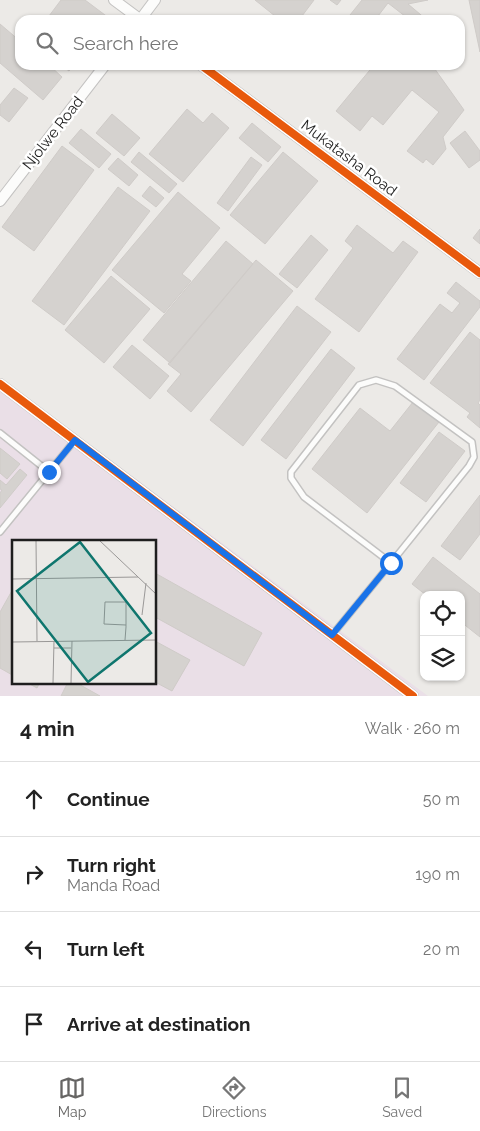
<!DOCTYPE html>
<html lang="en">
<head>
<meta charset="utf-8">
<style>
  :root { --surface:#fff; --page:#f6f6f6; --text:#222; --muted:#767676; --line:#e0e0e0; --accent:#666564 }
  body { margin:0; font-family:Raleway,sans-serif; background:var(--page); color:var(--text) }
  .controls { position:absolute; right:15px; bottom:15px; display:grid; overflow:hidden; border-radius:10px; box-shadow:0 1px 4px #0004 }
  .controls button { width:45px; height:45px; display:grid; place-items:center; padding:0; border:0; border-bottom:1px solid var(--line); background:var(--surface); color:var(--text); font:25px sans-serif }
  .stop { position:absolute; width:15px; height:15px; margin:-11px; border:4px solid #1a73e8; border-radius:50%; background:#fff }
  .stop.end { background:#1a73e8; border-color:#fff; box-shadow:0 1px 5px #0008 }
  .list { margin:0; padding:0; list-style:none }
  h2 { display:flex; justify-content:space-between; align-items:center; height:65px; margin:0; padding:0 20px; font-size:21px }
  h2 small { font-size:16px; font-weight:400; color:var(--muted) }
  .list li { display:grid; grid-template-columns:32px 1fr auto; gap:15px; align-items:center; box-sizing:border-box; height:75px; padding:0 20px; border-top:1px solid var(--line) }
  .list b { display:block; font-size:19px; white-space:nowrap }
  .list p { margin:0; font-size:16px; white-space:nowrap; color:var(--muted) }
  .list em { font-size:16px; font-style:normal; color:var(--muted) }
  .icon { flex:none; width:28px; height:28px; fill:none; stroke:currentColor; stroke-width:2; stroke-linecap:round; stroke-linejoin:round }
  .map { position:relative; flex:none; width:480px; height:696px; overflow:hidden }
  .search { position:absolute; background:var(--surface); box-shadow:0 1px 4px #0004; left:15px; right:15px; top:15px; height:55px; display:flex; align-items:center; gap:12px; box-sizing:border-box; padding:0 18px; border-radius:15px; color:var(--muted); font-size:19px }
  .sheet { height:365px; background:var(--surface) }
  nav { display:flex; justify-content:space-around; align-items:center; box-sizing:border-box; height:70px; border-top:1px solid var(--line); background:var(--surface); font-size:14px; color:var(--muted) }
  nav a { display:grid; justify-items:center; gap:2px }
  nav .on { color:var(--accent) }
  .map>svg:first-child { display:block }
</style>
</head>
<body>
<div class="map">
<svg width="480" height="696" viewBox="0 0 480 696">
  <rect width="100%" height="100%" fill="#eceae7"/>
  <path fill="#eadfe7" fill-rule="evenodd" d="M0,378L428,696H0ZM14,541H155V682H14Z"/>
  <path fill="#d5d2cf" stroke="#cfcbc8" d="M61,0H85L109,18L107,20H46Z
    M255,0H314L299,20H280Z
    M330,0H341L337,5Z
    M362,0H428L408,4L427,20H410L388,3L375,20H356L350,15Z
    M469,0H480V52Z
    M0,24L20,41V65H49L62,77L43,100L0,63Z
    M61,65H73L69,71Z
    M374,65H432L464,110L443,137L446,149L433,165L426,159L423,163L407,151L439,112L412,90L383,125L372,116L360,131L336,111Z
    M14,88L28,98L9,122L0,115V105Z
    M187,109L203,123L212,113L229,128L183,182L149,154Z
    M112,114L140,138L124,156L96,133Z
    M252,123L281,147L268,162L239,138Z
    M81,129L111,154L99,168L69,143Z
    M465,131L480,151V160L469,168L450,143Z
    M62,146L94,170L34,251L2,227Z
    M139,152L177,184L169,193L131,162Z
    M283,152L318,181L265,244L230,215Z
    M251,157L262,165L228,211L217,203Z
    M118,158L138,175L129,186L108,169Z
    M150,186L164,198L156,207L142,196Z
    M118,187L150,211L64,325L32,301Z
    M178,192L220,228L182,274L191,281L164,313L112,270Z
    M357,225L393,253L403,241L418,252L359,332L315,299L353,248L345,241Z
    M480,229V244L473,238Z
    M311,235L328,250L297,288L279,274Z
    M226,241L253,264L170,363L143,340Z
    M256,260L293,291L191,412L167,391L181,374L168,364Z
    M111,276L150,309L104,363L65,330Z
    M456,282L480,301V307L424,380L397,359L440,304L452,313L460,303L447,293Z
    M297,306L331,332L243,446L210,420Z
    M470,332L480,340V400L478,403L480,405V428L467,417L470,413L430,383Z
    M132,345L169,376L150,399L113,367Z
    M331,349L355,368L286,459L261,440Z
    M413,402L439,422L367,513L312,469L360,408L390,431Z
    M439,432L465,451L426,502L400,483Z
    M0,448L20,464L7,479L0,473Z
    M20,469L27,475L0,508V493L2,490L0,489V480L6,485Z
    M480,495V534L460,560L441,546Z
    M433,557L480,594V637L461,622V595H426L412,584Z
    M155,573L262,633L244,666L155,617Z
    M14,587V676L0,668V612Z
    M155,641L190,660L172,691L155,682Z
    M26,682H40L37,688Z
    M68,682H75L100,696H61Z"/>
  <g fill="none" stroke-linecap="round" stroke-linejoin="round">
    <g stroke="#c3c2c1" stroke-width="8">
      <path id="service" d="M0,433L49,472
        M0,532L75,440
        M332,635L391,563L469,466L474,457L472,442L395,386L376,380L359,385L291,472V478L304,497L391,563"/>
    </g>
    <g stroke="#c3c2c1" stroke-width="12">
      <path id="minor" d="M114,0L141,20
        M140,20L155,0
        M201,65L480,273
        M0,201L105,65
        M0,384L413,696"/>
    </g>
    <use href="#service" stroke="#fcfcfb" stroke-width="5"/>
    <use href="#minor" stroke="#fcfcfb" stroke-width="10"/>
    <g stroke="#fff" stroke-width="11">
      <path id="cycleway" d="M201,65L480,273
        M0,384L413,696"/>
    </g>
    <use href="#cycleway" stroke="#e8590c" stroke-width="8"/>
  </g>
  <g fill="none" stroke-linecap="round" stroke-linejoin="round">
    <path stroke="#1a73e8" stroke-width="6" d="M49,472L75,440L332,635L391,563"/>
  </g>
  <g text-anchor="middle" stroke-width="5" stroke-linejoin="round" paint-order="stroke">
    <g font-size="15" fill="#1e1e1e" stroke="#fff">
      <text transform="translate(53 133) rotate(-52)" y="5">Njolwe Road</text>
      <text transform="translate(349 158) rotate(37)" y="5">Mukatasha Road</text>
    </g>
  </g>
  <g transform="translate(12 540)">
    <rect width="144" height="144" fill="#eceae7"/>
    <path fill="none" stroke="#9a9897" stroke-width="1" d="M24,0L25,101M87,0L144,54M0,39L126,37M130,75L134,43M113,100L114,87V62H93L92,84L114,85M0,102L144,100M42,108H59M41,143L42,101M59,143L60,101"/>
    <path fill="#0f766e" fill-opacity="0.15" stroke="#0f766e" stroke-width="2.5" d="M68,2L139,93L76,142L5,51Z"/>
    <rect width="144" height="144" fill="none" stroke="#1e1e1e" stroke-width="2.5"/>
  </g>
</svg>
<div class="controls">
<button><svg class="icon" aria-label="locate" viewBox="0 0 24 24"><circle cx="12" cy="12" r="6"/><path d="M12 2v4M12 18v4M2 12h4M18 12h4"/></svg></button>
<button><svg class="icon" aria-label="layers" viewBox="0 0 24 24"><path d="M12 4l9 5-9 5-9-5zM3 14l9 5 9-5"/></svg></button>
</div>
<div class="stop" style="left:391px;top:563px"></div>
<div class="stop end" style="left:49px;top:472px"></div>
<div class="search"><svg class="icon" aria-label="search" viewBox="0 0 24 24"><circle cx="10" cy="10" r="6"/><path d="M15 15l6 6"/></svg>Search here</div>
</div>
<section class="sheet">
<h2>4 min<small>Walk · 260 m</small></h2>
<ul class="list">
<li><svg class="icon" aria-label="ahead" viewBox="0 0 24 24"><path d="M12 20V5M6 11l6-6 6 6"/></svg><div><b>Continue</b></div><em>50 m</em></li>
<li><svg class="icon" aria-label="right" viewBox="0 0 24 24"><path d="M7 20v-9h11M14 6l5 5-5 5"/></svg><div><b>Turn right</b><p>Manda Road</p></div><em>190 m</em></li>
<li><svg class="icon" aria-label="left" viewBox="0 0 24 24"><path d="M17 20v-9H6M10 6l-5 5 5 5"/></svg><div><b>Turn left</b></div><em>20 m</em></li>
<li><svg class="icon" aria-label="arrive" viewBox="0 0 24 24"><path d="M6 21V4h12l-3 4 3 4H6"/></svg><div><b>Arrive at destination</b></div></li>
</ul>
</section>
<nav>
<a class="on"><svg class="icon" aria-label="map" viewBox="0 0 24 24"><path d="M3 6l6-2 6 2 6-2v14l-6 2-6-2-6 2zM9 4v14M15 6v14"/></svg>Map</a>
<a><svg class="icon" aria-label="directions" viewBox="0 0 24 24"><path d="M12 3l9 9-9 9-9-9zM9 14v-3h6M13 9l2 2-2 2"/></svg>Directions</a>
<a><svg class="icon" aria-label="saved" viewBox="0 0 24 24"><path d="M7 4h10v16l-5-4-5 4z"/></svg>Saved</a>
</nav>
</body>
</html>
